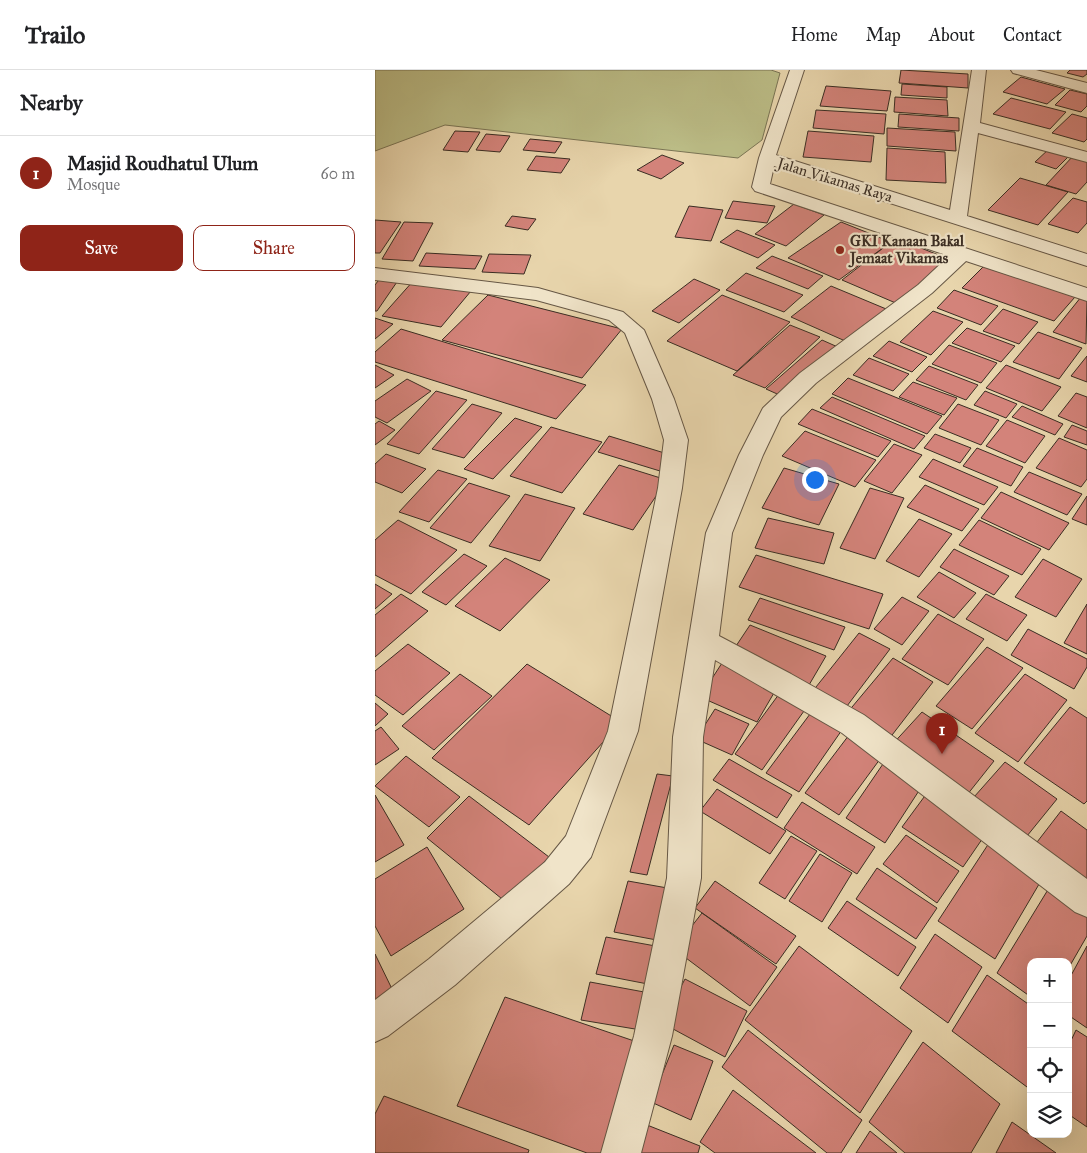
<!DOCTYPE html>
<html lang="en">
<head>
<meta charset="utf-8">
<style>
  :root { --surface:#fff; --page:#f2f2f2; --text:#202124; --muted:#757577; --line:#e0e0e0; --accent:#8f2418 }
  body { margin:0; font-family:"IM FELL Great Primer",serif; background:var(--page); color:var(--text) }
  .controls { position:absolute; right:15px; bottom:15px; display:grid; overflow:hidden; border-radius:10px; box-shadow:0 5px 20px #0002 }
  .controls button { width:45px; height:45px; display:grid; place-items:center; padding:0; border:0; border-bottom:1px solid var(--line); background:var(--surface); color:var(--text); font:25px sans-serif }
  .you { position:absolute; left:439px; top:409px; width:18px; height:18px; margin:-12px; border:4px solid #fff; border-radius:50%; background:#1a73e8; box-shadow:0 0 0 8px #1a73e833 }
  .badge { display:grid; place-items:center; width:32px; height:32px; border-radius:50%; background:var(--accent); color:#fff; font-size:16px; font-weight:700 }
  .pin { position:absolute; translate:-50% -41px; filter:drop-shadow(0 1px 2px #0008) }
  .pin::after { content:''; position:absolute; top:26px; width:18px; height:15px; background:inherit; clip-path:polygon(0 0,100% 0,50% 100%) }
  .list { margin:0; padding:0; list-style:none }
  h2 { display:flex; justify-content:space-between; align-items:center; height:65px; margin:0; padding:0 20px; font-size:21px }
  h2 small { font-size:16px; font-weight:400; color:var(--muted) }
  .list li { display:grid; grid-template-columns:32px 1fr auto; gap:15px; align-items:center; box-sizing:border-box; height:75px; padding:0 20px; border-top:1px solid var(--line) }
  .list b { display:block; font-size:19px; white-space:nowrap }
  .list p { margin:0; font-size:16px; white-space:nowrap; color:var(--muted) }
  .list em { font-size:16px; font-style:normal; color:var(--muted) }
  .actions { display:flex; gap:10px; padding:15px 20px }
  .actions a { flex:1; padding:11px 0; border:1px solid var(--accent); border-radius:10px; text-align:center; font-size:18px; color:var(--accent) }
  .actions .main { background:var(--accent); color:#fff }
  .icon { flex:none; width:28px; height:28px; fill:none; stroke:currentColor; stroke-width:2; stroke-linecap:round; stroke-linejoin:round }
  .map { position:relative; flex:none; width:712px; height:1083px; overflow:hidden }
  header { display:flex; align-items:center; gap:30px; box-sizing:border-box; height:70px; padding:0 25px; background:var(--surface); border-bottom:1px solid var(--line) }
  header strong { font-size:24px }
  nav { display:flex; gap:28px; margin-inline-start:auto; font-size:18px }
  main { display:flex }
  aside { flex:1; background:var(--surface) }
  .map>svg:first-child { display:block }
</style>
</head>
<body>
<header>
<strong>Trailo</strong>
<nav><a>Home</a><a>Map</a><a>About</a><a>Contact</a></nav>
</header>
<main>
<aside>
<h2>Nearby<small></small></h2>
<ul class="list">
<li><span class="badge">1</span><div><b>Masjid Roudhatul Ulum</b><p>Mosque</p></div><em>60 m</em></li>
</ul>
<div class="actions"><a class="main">Save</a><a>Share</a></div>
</aside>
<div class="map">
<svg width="712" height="1083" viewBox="0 0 712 1083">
  <rect width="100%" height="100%" fill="#e8d5ac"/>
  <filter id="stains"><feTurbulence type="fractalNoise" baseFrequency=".004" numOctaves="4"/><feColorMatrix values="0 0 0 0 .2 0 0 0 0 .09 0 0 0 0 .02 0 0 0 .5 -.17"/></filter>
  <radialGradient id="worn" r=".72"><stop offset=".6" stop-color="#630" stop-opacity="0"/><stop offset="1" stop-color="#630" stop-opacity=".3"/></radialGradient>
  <path fill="#bbbc86" stroke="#7a7454" d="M0,0H396L405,3L387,70L363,88L70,55L0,81Z"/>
  <path fill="#d3837a" stroke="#3a2d23" d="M526,0L593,4V18L524,13Z
    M695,0H712V4L708,7L692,3Z
    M646,7L690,19L672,34L628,22Z
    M527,14L572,17V28L526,25Z
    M451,16L516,21L512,41L445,36Z
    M695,20L712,24V36L706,42L680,35Z
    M520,27L572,30L573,46L519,42Z
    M636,28L691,42L675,59L618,44Z
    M441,40L511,44L509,64L438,58Z
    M524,44L584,48V61L523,57Z
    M697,44L712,48V69L709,72L677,63Z
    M512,58L580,62L581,81L512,76Z
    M80,61L105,62L93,82L68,80Z
    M433,61L499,66L496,92L428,87Z
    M111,64L135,66L125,82L101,80Z
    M155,69L187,72L180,83L148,80Z
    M512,78L570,82L571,113L511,110Z
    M675,78L696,84L681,99L660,92Z
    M287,85L309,93L286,109L262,100Z
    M699,85L712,89V112L701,124L671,115Z
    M161,86L195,89L186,103L152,100Z
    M645,108L693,122L663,155L613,140Z
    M698,128L712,132V153L703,163L673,154Z
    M358,131L400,136L392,153L350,148Z
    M419,134L449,145L411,176L380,164Z
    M314,136L348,140L336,171L300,167Z
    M137,146L161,149L153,160L130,156Z
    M0,150L26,152L5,183H0Z
    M29,152L58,153L38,191L7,189Z
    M466,152L516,172L464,210L413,188Z
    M362,160L400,175L383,188L345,172Z
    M521,168L576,190L523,234L467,210Z
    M51,183L107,186L100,199L44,196Z
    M114,184L156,185L149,204L107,202Z
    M397,186L448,206L433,219L381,198Z
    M610,195L700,227L679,251L587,218Z
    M371,203L428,225L409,242L351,220Z
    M6,207L24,209L2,241H0V215Z
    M319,209L345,220L304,253L277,241Z
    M39,210L96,221L66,257L7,246Z
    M456,216L516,241L477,274L416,247Z
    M579,220L623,236L606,255L562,238Z
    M113,225L247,259L207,308L67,270Z
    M347,225L415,252L362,301L292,271Z
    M706,227L712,229L711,274L678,262Z
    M628,239L663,252L644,274L608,261Z
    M558,241L588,252L556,285L525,272Z
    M0,248L18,254L0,269Z
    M415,255L445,267L390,318L358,305Z
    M592,258L640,276L626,292L577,273Z
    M26,259L211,315L181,349L0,292V282Z
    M663,262L707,278L684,309L638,292Z
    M447,270L465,278L409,327L391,319Z
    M514,271L552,287L537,302L498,286Z
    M574,275L622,293L606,313L557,294Z
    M712,286V312L696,306Z
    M494,288L534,304L518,321L478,305Z
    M0,295L19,305L0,318Z
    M631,295L686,317L667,341L611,318Z
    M554,296L603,315L591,330L541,310Z
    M473,308L567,346L552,364L457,324Z
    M32,309L56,321L12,353L0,347V331Z
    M538,312L582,328L569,345L524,327Z
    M61,321L92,330L44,384L12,374Z
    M610,321L642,334L631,348L599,335Z
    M701,323L712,327V358L683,346Z
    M457,327L550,366L539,379L445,338Z
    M97,334L127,343L89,388L57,379Z
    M583,334L624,350L606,375L564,358Z
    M647,336L688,354L680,365L637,347Z
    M437,339L516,371L503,387L423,354Z
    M140,348L167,357L118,409L89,399Z
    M632,350L670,366L650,393L611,376Z
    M4,351L20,360L0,375V354Z
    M697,355L712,361V375L689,367Z
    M176,357L227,372L187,423L135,406Z
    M430,361L501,390L480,417L407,386Z
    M560,364L596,378L585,393L549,378Z
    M234,366L296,385L285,401L223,382Z
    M684,368L712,380V409L706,417L661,398Z
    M519,374L547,385L517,423L489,411Z
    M602,378L648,397L636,416L588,396Z
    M11,384L51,399L27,423L0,412V394Z
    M558,389L623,417L609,435L544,407Z
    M244,395L292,410L258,460L208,444Z
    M409,398L464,414L444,455L387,438Z
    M63,400L92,409L54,452L24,442Z
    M654,402L707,424L692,445L639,422Z
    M94,413L135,426L96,473L55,458Z
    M550,415L604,439L587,461L532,437Z
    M495,418L529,428L500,489L465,478Z
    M626,422L694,453L674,480L606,448Z
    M150,424L200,438L165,491L114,476Z
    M712,426V455L697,449Z
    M393,448L459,463L449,494L380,478Z
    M544,449L577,464L544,507L511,491Z
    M23,450L82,480L36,524L0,505V470Z
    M604,450L666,479L647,505L584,475Z
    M579,479L634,506L619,525L565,497Z
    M89,484L112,496L71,535L47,522Z
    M381,485L508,524L494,559L364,517Z
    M130,488L175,510L125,561L80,536Z
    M668,489L707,509L681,547L640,527Z
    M564,502L601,523L579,548L542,527Z
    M0,514L17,524L0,539Z
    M26,524L53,541L0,587V545Z
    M611,524L652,545L632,571L591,549Z
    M527,527L554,541L527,575L499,559Z
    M385,528L470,557L459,580L373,550Z
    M712,534V584L689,573Z
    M563,544L609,569L573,615L527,589Z
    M375,555L451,586L434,615L357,582Z
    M653,559L712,589V597L699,619L636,585Z
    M484,563L515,579L469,640L437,622Z
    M33,574L75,603L28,645L0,625V601Z
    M612,577L648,598L597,659L561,636Z
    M518,588L558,612L514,669L472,643Z
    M347,593L403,616L382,652L325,627Z
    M152,594L246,652L154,755L57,688Z
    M85,604L117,626L59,680L27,656Z
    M650,604L692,630L643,692L600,663Z
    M407,620L434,634L387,700L360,684Z
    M0,633L13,644L0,656Z
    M695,637L712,648V731L709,734L649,693Z
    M340,639L374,654L357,685L321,669Z
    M438,640L469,657L424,722L391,703Z
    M547,642L619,691L588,730L514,678Z
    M6,657L24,679L0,695V661Z
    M474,665L508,685L464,745L430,723Z
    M31,686L85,727L54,757L0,716Z
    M354,689L417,725L402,748L338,710Z
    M510,691L549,713L510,773L471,748Z
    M630,692L682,729L652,766L599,727Z
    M282,704L298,706L272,805L255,802Z
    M342,719L411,761L395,784L325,741Z
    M552,723L612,762L588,797L527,757Z
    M0,725L29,775L0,792Z
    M94,726L174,787L132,833L52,768Z
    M427,732L500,777L482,804L409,758Z
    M686,741L712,760V815L659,776Z
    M531,765L584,801L562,833L508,794Z
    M416,766L442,781L410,829L384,813Z
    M616,770L670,804L620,889L563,851Z
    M52,777L89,839L16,886L0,856V809Z
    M445,784L477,803L447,852L414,831Z
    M502,798L562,838L541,869L481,829Z
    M253,811L298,819L287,871L239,862Z
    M340,811L421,866L401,894L320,838Z
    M674,818L712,841V866L693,899V892H656V927L622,903Z
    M472,831L541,877L523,906L453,858Z
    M327,843L402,897L375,936L299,879Z
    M560,864L607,897L573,953L525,918Z
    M231,867L286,877L278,915L221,904Z
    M424,876L537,961L485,1043L370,950Z
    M712,876V958L693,945V911Z
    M0,884L18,921L0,933Z
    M612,905L656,936V1020L577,961Z
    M310,909L372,941L350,987L287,953Z
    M215,912L280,924L272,961L206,950Z
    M130,927L268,974L230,1083H212L82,1036Z
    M373,960L487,1050L466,1083H452L347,997Z
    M701,960L712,967V1057L693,1044V977Z
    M548,972L625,1034L596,1083H530L494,1052Z
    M299,975L338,991L316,1050L276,1032Z
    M358,1020L441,1083H340L325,1072Z
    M9,1026L154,1080L153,1083H0V1044Z
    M637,1052L681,1083H621Z
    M267,1053L325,1076L323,1083H256Z
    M495,1061L522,1083H481Z"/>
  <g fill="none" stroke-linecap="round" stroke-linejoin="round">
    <g stroke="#665745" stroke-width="2">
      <path id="minor" d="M415,0H429L401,85L575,140L597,0H611L605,53L712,82V92L603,63L592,146L712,184V196L399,96L395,114L712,218V231L591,191L557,223L441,313L406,347L388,385L357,463L344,566L416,604L489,645L712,809V847L700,842L467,663L340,590L328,667L326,808L297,966L266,1083H226L259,966L292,808L298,667L331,463L364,385L388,338L425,303L543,215L574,186L380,121L377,117L384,88Z
        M636,0H661L712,13V23L638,3Z
        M0,198L163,218L248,242L269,260L299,329L313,370L307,418L263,661L216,787L194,814L80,915L13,966L0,972V930L54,889L170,792L191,766L233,661L283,418L289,370L277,329L250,263L234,250L161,230L0,210Z"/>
    </g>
    <use href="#minor" fill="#f0e4c9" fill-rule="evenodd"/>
  </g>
  <circle fill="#8f2418" stroke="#f0e4c9" stroke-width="2" cx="465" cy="180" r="5"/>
  <g text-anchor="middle" stroke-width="4.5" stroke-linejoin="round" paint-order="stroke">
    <g font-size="15" fill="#3a2d23" stroke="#f0e4c9">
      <text transform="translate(460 110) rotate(17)" y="5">Jalan Vikamas Raya</text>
    </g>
    <g font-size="15" font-weight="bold" fill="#3a2d23" stroke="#f0e4c9" text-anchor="start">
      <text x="475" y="176">GKI Kanaan Bakal<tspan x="475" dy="17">Jemaat Vikamas</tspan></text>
    </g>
  </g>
  <rect width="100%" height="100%" filter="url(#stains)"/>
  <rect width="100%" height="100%" fill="url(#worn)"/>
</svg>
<div class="controls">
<button>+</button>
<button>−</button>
<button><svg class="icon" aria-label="locate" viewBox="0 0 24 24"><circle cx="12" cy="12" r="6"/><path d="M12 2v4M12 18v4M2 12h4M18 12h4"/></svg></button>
<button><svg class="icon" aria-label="layers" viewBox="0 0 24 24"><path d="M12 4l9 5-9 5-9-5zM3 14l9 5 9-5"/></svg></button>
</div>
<div class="you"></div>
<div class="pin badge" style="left:567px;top:684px">1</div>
</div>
</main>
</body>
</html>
